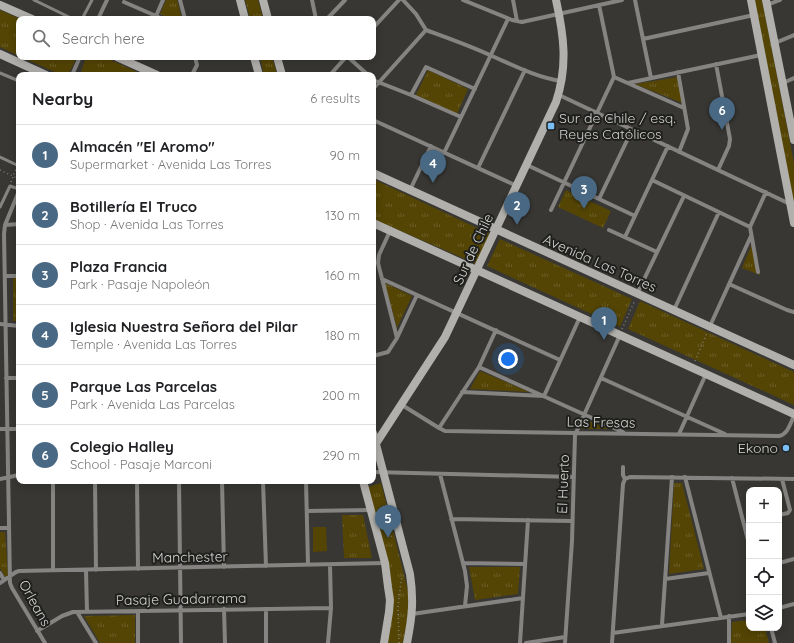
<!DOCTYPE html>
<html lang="en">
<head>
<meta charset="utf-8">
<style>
  :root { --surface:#fff; --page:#f6f6f6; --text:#202124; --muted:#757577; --line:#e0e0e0; --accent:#486883 }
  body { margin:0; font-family:Quicksand,sans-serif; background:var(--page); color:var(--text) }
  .controls { position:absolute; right:12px; bottom:12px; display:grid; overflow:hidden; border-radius:8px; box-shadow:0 2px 10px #0003 }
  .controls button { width:36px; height:36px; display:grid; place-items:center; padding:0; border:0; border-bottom:1px solid var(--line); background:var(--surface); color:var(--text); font:20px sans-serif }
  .you { position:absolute; left:508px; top:359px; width:14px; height:14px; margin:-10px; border:3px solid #fff; border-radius:50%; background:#1a73e8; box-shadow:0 0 0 6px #1a73e833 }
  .badge { display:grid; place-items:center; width:26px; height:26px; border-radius:50%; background:var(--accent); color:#fff; font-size:13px; font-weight:700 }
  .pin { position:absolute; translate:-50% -33px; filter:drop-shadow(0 1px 2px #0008) }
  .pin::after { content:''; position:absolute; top:21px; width:14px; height:12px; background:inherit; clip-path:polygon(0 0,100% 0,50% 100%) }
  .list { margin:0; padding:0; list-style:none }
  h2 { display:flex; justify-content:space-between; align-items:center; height:52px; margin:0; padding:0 16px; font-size:17px }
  h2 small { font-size:13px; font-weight:400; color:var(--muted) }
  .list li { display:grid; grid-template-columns:26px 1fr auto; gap:12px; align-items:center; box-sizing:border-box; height:60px; padding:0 16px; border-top:1px solid var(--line) }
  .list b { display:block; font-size:15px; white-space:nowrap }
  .list p { margin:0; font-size:13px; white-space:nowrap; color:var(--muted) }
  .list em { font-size:13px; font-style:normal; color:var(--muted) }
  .icon { flex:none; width:22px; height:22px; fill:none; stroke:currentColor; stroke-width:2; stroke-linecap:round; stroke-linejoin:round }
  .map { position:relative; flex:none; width:794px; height:643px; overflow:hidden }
  .search { position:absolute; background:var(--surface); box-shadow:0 2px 10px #0003; left:16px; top:16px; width:360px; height:44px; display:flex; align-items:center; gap:10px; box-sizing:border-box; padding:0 14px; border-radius:8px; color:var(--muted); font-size:15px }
  .panel { position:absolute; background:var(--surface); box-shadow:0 2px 10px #0003; left:16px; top:72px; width:360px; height:412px; border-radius:8px }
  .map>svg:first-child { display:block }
</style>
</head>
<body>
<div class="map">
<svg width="794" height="643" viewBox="0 0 794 643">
  <defs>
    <pattern id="grass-tufts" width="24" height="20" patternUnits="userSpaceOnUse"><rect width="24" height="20" fill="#544504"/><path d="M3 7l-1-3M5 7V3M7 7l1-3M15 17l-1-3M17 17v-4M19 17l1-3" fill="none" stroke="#6c5f28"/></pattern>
  </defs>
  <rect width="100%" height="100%" fill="#383733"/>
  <path fill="url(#grass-tufts)" d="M166,0H177L182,19H171L160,14Z
    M245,0H258L263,19H250Z
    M754,0H762L794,163V207Z
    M0,10L20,19L19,56L0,47Z
    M21,57H77L68,75H62Z
    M86,57H104L144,75H80Z
    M260,57H272L277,75H264Z
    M428,70L468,89L457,114L416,95Z
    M678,77L682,103L635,84Z
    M373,179L490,234L477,264L373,219Z
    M566,190L611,211L603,228L558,207Z
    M500,239L632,299L620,327L487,266Z
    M754,239L760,275L742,268Z
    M13,278H19V321H13Z
    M385,283L412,296L397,328Z
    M640,301L794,372V405L628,329Z
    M480,371L529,392L470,389Z
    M585,420L610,429H581Z
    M381,483L409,595L408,618L403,643H387L393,611L368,487Z
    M674,483H682L704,569L669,574Z
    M342,515H363L372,558H344Z
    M0,532H5L8,576L5,577L0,568Z
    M469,567H520L518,594L475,600Z
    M135,615V643H100L84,616Z
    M749,620V628H765L769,643H731L732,622Z"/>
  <path fill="#544504" d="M313,527H326L327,551L313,552Z"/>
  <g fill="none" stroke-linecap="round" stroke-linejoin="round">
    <path stroke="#7d7c79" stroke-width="1.5" stroke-dasharray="1 3" stroke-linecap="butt" d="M0,170L19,179
      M11,182L16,169
      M622,329L635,300
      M695,361L707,333
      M384,509L386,524L392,538
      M399,643L398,606L402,575"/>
    <path stroke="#858482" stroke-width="3" d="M34,0L73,19
      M82,19L92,0
      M0,73L19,81
      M0,157L19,166
      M0,207L10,186L19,189"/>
    <path stroke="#858482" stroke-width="4" d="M180,0L185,19
      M312,0L316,19
      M403,0L416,14L426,30
      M463,0L512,20L522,22L622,0
      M513,0L517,21
      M635,0L651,78
      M124,2L163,19
      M767,5L780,0
      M156,16L163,0
      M98,19L107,0
      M327,19L345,0
      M373,28L399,0
      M426,30C448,38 471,46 492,56C515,66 536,77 561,81
      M643,39L754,15
      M775,43L794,35
      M348,57L368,75
      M716,64L730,139L729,146L718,170
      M678,72L688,129L679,152
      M72,75L80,57
      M192,75L197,65L195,57
      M330,75L346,57
      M614,77L684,108
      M373,80L411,95L461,117
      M628,83L761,55
      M783,83L794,78
      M373,89L426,30
      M411,95L426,67L475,89
      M559,95L790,204
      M373,120L517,186
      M444,153L508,19
      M527,165L635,216
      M478,168L525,70
      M652,180L750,227
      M410,190L431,146
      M19,191L5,225L4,234L10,583L12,588L45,643
      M599,199L632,130
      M551,210L614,77L599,5
      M5,225L19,224
      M609,230L657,252
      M390,231L379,255L378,263L397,338
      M625,237L668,146
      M758,272L750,227L766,192
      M5,276H19
      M382,279L560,360
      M729,284L787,310L794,312
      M637,294L684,196
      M674,310L719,212
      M0,324L19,326
      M710,326L751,236
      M373,356L388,352L397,338L417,295
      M479,367L623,432
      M6,378H19
      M601,378L725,434
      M462,392L544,396L580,317
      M402,405L439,428L445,431L779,436C788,434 790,424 794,416
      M439,428L479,367L496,330
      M0,429H19
      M679,434L706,374
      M623,467V475L625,479
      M373,472L574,477
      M440,474L465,571L467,586L465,606
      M685,477L721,618
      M732,478L749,544
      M0,479L19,475
      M625,479L630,477L794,479
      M53,481V570
      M95,481L96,570
      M137,481L138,569
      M179,481L181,643
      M222,481L224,567
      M263,481L266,566
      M306,481L308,565
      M307,511L370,510
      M779,515L788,513L790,510L782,479
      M451,519L572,521
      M0,528H9
      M783,562L794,559
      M463,563L525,564
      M86,570L87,612
      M0,573L4,580
      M665,579L709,573
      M0,583L16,572L19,571L385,563
      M779,608L794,604
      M224,609L225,643
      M266,609V643
      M138,611V643
      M77,612L96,643
      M412,614L523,598
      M662,625L672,477
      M771,628L775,643
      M37,631L62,616L73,612L331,608
      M613,633L749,614
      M328,643L331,608L330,565
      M520,643L528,520
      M526,643L565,637
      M565,643L572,541L575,435L620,335
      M612,643L623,484L625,479
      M729,643V616"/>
    <path stroke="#b1b0ad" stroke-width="8" d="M240,0L245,19
      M263,0L268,19
      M751,0L794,223
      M766,0L794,140
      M0,5L32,19
      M0,54L46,75
      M117,57L157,75
      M254,57L259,75
      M277,57L282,75
      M373,173L794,365
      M373,223L794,414
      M373,433L410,574C414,600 412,618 407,643
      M373,448L445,337L556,102C568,66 564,36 556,0
      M363,481L385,563L388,587L390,600L389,612L384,643"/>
  </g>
  <g fill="#7abff8" stroke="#1f1f1d" stroke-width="1.5">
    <rect x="547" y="122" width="8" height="8" rx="2"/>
    <circle cx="786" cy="448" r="4"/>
  </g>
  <g text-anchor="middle" stroke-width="4" stroke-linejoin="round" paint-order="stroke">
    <g font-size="14" fill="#d3d3d0" stroke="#1f1f1d" text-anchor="start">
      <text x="559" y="123">Sur de Chile / esq.<tspan x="559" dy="16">Reyes Católicos</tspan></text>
      <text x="778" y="453" text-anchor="end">Ekono</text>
    </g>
    <g font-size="14" fill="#d3d3d0" stroke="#1f1f1d">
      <text transform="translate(473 249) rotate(-65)" y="5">Sur de Chile</text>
      <text transform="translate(600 263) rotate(24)" y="5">Avenida Las Torres</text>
      <text transform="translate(601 422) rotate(1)" y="5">Las Fresas</text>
      <text transform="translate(563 484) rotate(-88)" y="5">El Huerto</text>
      <text transform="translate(190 557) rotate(-1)" y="5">Manchester</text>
      <text transform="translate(181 599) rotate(-1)" y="5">Pasaje Guadarrama</text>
      <text transform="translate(35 603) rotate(61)" y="5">Orleans</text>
    </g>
  </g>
</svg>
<div class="controls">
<button>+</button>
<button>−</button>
<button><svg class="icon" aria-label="locate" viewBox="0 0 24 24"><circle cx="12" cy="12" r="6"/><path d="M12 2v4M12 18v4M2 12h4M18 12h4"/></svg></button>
<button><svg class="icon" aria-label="layers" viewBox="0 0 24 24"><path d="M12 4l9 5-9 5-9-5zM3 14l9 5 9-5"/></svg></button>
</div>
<div class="you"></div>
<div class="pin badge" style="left:604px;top:340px">1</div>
<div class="pin badge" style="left:517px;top:225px">2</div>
<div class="pin badge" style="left:584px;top:209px">3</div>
<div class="pin badge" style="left:433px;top:183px">4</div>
<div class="pin badge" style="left:388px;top:538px">5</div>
<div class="pin badge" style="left:722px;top:130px">6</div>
<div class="search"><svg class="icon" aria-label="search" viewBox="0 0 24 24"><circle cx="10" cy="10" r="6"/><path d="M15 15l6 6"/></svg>Search here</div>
<section class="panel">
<h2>Nearby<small>6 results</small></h2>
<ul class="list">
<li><span class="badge">1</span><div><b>Almacén &quot;El Aromo&quot;</b><p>Supermarket · Avenida Las Torres</p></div><em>90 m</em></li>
<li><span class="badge">2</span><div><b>Botillería El Truco</b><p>Shop · Avenida Las Torres</p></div><em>130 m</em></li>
<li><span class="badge">3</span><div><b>Plaza Francia</b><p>Park · Pasaje Napoleón</p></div><em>160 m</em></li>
<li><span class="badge">4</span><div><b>Iglesia Nuestra Señora del Pilar</b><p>Temple · Avenida Las Torres</p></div><em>180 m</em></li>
<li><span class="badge">5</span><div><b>Parque Las Parcelas</b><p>Park · Avenida Las Parcelas</p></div><em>200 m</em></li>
<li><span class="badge">6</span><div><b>Colegio Halley</b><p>School · Pasaje Marconi</p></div><em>290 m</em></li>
</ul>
</section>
</div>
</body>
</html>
